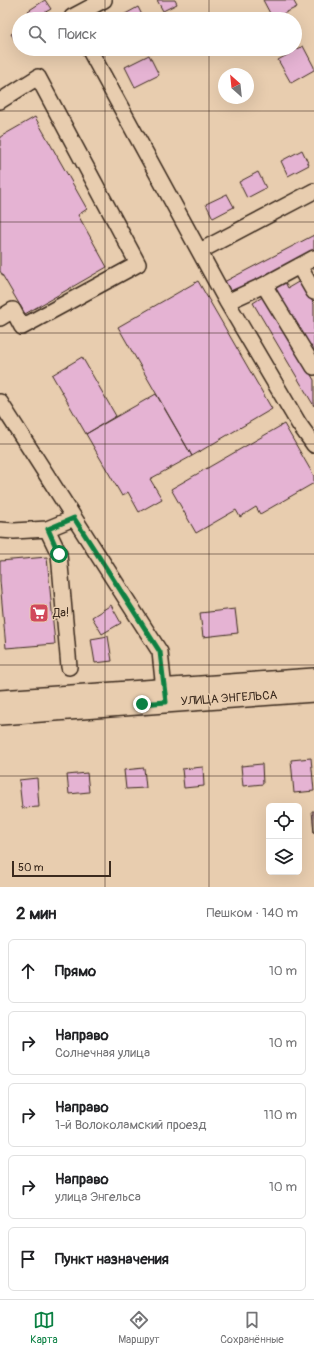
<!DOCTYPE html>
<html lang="ru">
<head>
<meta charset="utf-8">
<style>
  :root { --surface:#fff; --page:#f2f2f2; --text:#202124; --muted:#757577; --line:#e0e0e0; --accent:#0b8043 }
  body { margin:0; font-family:Pangolin,sans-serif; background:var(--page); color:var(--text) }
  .controls { position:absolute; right:12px; bottom:12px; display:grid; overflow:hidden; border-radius:6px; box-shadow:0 4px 16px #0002 }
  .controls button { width:36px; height:36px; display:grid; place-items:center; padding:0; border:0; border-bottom:1px solid var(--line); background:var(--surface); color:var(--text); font:20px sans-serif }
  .compass { position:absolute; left:218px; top:68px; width:36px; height:36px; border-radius:50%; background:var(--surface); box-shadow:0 4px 16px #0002; rotate:333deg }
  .scale { position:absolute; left:12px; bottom:10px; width:99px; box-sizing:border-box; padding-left:4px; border:2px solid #3b2a1e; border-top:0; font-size:11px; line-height:14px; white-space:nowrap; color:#3b2a1e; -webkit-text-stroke:3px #e8cdaf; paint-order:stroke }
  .stop { position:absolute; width:12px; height:12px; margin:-9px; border:3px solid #0b8043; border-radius:50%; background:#fff }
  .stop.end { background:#0b8043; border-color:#fff; box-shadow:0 1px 4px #0008 }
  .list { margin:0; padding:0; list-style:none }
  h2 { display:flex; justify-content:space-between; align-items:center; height:52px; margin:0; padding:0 16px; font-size:17px }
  h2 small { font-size:13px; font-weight:400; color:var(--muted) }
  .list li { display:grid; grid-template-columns:26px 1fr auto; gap:12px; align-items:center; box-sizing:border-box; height:64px; margin:0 8px 8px; padding:0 8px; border:1px solid var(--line); border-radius:6px }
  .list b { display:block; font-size:15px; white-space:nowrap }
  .list p { margin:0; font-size:13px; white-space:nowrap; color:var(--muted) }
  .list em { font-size:13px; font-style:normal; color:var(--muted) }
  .icon { flex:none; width:22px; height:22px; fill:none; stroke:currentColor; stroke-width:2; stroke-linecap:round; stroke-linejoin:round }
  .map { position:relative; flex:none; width:314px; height:887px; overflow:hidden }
  .search { position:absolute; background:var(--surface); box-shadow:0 4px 16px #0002; left:12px; right:12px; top:12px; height:44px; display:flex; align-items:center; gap:10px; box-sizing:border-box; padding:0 14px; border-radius:22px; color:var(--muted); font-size:15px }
  .sheet { height:412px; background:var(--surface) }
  nav { display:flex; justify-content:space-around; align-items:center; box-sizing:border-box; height:56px; border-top:1px solid var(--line); background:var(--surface); font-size:11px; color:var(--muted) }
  nav a { display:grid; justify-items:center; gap:2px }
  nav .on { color:var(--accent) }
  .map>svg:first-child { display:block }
</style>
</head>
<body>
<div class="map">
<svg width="314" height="887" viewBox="0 0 314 887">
  <rect width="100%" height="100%" fill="#e8cdaf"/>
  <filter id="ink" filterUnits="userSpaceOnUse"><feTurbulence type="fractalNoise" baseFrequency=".025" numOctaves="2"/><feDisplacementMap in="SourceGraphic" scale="8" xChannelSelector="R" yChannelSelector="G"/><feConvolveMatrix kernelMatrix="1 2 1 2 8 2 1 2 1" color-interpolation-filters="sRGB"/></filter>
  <g filter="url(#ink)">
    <path fill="#e5b3d3" stroke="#3b2a1e" d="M45,0L51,9L33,19L28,11Z
      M157,0H175L177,4L163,11Z
      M263,0H293L297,7L273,19Z
      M138,7L144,19H116Z
      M19,29V47L11,34Z
      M303,46L314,67V70L291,83L278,60Z
      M149,55L159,75L135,87L125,67Z
      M35,117L87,209L78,215L107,267L25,314L0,271V137Z
      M302,150L309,165L288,176L281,161Z
      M258,172L266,188L247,198L239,182Z
      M227,194L234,207L213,218L206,204Z
      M314,235V250L228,295L222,283Z
      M198,281L272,409L192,456L118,327Z
      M300,281L314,304V355L274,289L285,282L288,288Z
      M264,296L314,380V406L253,303Z
      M82,357L116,416L86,434L52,375Z
      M156,394L192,456L150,479L162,499L139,512L128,492L122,496L86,434Z
      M284,424L314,476V483L260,514L256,507L240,517L236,510L196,533L171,489Z
      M47,557L55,644L6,648L0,581V561Z
      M111,605L121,623L102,634L92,617Z
      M235,609L238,633L203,637L200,613Z
      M108,636L112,661L95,663L91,639Z
      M311,758L314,791L294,793L291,760Z
      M262,764L263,784L243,786L241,766Z
      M203,767L204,786L184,788L182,769Z
      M144,768L146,788L126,789L124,770Z
      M87,773L89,792L69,794L67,775Z
      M37,778L39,807L22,808L19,780Z
      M312,811H314V834Z"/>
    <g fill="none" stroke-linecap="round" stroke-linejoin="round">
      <g stroke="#3b2a1e" stroke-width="18">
        <path id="minor" d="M73,19L72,17L104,0
          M89,49L227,302L299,424L314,445
          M0,101L38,77L138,264L22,327L13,310L0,318
          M200,251L314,191
          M299,266L314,292
          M264,285L314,367
          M227,302L264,285L314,258
          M0,402L160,652L165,699
          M47,529L59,554L69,667
          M0,530L14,531L47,529L74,518"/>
      </g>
      <g stroke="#3b2a1e" stroke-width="22">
        <path id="major" d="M0,700L314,678
          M0,715L314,692"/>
      </g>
      <use href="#minor" stroke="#e8cdaf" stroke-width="15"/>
      <use href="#major" stroke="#e8cdaf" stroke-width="19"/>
    </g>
  </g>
  <g fill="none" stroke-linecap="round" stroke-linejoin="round" filter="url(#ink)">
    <path stroke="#0b8043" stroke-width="5" d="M59,554L48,529L74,518L160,652L166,702L142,704"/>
  </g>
  <path fill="none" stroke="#3b2a1e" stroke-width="1" stroke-opacity="0.55" d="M105,0V19M209,0V19M105,49V887M209,49V887M0,111H314M0,222H314M0,333H314M0,444H314M0,554H314M0,665H314M0,776H314"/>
  <defs>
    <g id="supermarket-square" transform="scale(1)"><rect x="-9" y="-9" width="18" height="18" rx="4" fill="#d1495b" stroke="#e8cdaf"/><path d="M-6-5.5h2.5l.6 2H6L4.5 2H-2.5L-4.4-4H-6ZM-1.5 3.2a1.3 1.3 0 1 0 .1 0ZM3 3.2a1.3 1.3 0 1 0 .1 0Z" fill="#fff"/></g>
  </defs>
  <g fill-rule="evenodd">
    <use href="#supermarket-square" x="39" y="613"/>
  </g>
  <g text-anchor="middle" stroke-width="3" stroke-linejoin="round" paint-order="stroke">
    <g font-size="12" fill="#3b2a1e" stroke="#e8cdaf" text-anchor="start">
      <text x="53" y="617">Да!</text>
    </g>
    <g font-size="12" fill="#3b2a1e" stroke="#e8cdaf">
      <text transform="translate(229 698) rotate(-4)" y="4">УЛИЦА ЭНГЕЛЬСА</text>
    </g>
  </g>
</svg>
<div class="controls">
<button><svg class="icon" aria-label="locate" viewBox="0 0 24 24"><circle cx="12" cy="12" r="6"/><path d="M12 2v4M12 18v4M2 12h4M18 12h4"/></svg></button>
<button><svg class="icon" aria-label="layers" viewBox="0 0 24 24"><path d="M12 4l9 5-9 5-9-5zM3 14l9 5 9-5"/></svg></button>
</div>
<svg class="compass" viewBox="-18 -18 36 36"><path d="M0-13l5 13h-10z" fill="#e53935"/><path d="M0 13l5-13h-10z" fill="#757577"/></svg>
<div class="scale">50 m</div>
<div class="stop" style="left:59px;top:554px"></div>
<div class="stop end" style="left:142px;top:704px"></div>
<div class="search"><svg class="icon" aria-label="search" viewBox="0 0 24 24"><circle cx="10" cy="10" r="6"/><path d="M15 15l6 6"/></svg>Поиск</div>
</div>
<section class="sheet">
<h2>2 мин<small>Пешком · 140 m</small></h2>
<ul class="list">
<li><svg class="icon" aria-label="ahead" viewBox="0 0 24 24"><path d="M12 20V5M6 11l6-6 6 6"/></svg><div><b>Прямо</b></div><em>10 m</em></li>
<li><svg class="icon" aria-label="right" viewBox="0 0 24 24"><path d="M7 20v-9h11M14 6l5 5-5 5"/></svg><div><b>Направо</b><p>Солнечная улица</p></div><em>10 m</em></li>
<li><svg class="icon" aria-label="right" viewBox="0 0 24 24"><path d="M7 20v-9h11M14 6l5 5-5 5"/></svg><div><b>Направо</b><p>1-й Волоколамский проезд</p></div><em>110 m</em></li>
<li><svg class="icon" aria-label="right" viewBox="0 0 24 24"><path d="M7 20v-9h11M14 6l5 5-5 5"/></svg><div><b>Направо</b><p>улица Энгельса</p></div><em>10 m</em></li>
<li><svg class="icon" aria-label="arrive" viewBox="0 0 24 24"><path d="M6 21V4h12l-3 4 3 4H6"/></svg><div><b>Пункт назначения</b></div></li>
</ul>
</section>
<nav>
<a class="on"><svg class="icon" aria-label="map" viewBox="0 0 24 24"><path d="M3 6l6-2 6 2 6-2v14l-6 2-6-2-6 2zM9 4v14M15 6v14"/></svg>Карта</a>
<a><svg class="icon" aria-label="directions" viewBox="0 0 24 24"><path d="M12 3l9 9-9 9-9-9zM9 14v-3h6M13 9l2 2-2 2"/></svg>Маршрут</a>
<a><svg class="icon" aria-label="saved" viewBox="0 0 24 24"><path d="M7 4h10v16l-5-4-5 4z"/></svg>Сохранённые</a>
</nav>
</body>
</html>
